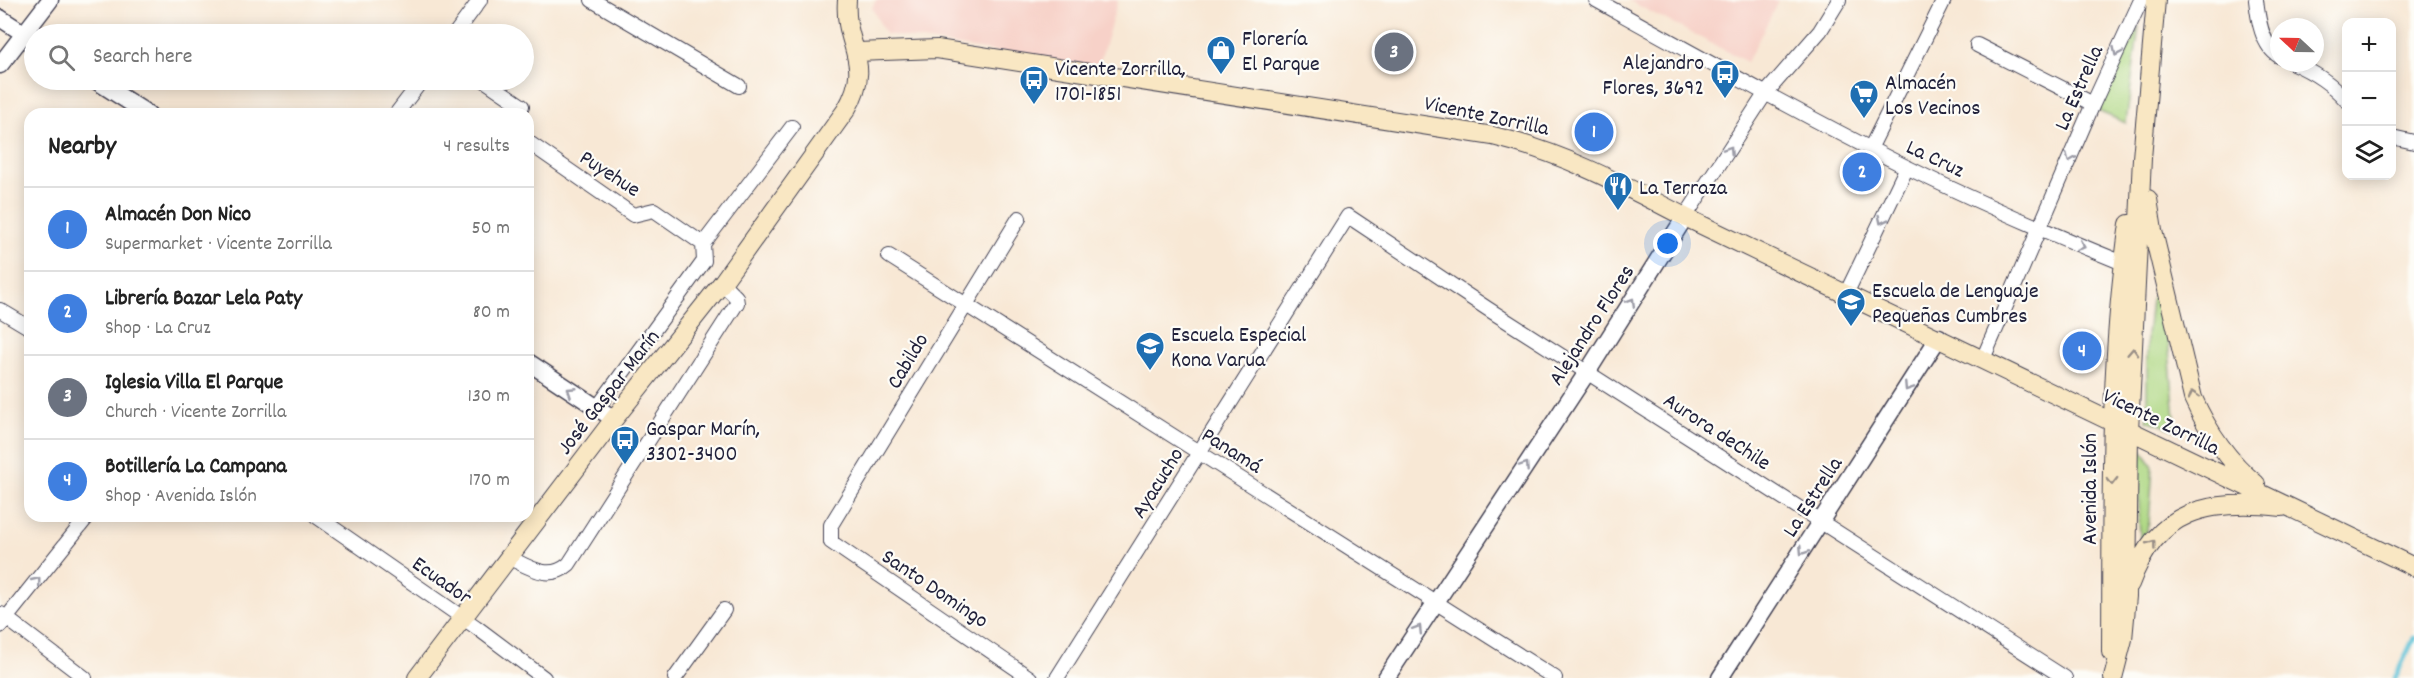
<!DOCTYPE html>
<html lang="en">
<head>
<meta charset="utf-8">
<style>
  :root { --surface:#fff; --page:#f6f6f6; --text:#222; --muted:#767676; --line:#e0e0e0; --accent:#0f766e }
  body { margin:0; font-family:Dekko,sans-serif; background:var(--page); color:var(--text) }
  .controls { position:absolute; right:18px; top:18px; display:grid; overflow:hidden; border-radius:12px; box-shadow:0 3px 15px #0003 }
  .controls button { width:54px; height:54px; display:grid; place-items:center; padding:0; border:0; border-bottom:2px solid var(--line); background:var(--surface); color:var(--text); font:30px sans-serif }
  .compass { position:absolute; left:2270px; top:18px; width:54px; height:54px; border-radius:50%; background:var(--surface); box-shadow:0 3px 15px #0003; rotate:292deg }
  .you { position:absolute; left:1668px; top:244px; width:21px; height:21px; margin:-15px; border:4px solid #fff; border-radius:50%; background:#1a73e8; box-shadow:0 0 0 9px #1a73e833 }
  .badge { display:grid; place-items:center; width:39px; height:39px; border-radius:50%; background:var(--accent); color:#fff; font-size:20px; font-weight:700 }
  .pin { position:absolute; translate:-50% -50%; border:3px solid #fff; box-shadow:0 2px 6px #0006 }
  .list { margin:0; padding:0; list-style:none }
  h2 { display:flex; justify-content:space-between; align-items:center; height:78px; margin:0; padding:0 24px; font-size:26px }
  h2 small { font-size:20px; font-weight:400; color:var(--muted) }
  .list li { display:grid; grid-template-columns:39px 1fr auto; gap:18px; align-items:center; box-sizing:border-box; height:84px; padding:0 24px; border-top:2px solid var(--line) }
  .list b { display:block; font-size:22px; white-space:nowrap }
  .list p { margin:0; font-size:20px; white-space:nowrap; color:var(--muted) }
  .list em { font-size:20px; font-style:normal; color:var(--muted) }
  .icon { flex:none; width:33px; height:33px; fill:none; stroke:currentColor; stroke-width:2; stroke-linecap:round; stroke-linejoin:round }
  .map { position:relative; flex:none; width:2414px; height:678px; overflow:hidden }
  .search { position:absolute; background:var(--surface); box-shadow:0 3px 15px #0003; left:24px; top:24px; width:510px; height:66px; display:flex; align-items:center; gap:15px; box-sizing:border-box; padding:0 21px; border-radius:33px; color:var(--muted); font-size:22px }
  .panel { position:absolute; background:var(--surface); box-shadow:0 3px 15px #0003; left:24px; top:108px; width:510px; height:414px; border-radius:18px }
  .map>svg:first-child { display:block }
</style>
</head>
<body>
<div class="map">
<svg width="2414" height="678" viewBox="0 0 2414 678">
  <rect width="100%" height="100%" fill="#fdfcf7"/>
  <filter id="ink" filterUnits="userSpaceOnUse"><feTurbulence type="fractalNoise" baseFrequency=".0167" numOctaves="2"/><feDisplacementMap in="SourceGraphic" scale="12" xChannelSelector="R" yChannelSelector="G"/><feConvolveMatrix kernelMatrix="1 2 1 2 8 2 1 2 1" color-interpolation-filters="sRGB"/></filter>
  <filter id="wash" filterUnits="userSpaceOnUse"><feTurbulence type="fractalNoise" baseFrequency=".008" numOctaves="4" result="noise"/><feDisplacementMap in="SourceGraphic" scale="24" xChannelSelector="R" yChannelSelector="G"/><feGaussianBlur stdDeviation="1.35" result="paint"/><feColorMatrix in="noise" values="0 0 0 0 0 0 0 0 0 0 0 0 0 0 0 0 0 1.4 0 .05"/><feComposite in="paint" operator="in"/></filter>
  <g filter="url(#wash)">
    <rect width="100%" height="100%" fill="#f8e8d5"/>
    <path fill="#f7d1c8" d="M876,0H1118L1098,68L885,34L872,8Z
      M1628,0H1779L1747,62Z"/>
    <path fill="#add782" stroke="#687c5e" stroke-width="1.5" d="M2139,26L2126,123L2098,111Z
      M2158,289L2166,316L2176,430L2147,420V336L2151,300Z
      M2139,447L2153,466L2149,523L2141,547L2139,521Z"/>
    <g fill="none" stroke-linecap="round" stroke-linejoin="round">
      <path stroke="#5ac1d7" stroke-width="5" d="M2395,678L2414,638"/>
    </g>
  </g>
  <g filter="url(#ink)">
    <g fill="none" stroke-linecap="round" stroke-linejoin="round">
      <g stroke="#424052" stroke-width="16">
        <path id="minor" d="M592,0L739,86
          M1596,0C1686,50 1777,101 1869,148C1951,191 2037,228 2123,263L2130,259
          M2256,0C2258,19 2262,46 2279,56
          M455,34L480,0
          M1977,45L2093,104
          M2293,63C2314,72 2331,83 2346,100
          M484,80L522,106L516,114
          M396,114L422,80
          M2392,137L2414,142
          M528,142L633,215L654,210L703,244L704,261L597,408
          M1870,149L1944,0
          M1685,217L1765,94L1820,31L1839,0
          M1019,218L831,525V542L1030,678
          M703,244L792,127
          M889,256L1555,678
          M1846,294L1907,167
          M0,310L30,328
          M1983,359L2093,104L2141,0
          M316,516L476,627L544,678
          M508,557C529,567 549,582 569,564L737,303L736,297L722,283
          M1,614L85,678
          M0,626L88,516
          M675,678L724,610
          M1057,678L1348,216L1488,309L2065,678"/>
      </g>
      <g stroke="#424052" stroke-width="19">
        <path id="tertiary" d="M0,18L34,40
          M0,65L50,0
          M95,80L148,114
          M528,362L614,419
          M1386,678L1588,371L1685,217
          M1720,678L1939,337"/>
      </g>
      <g stroke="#424052" stroke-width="20">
        <path id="secondary" d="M857,52L937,49L1493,136C1564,153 1621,184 1685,217L2414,567
          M2148,199L2153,231L2193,398C2208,432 2227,460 2256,484
          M2130,584C2157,508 2209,499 2282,507
          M2111,652C2112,510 2108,366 2129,224
          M417,678L614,419L722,283L846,110C875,61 843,47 847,0
          M2113,678L2123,639L2127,596L2129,431L2142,158L2156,0"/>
      </g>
      <use href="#minor" stroke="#fff" stroke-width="14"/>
      <use href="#tertiary" stroke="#fff" stroke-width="16"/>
      <use href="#secondary" stroke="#f9e7c3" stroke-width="18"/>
    </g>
    <defs><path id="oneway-chevron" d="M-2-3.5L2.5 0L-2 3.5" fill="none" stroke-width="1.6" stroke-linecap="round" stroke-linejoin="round" transform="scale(1.5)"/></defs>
    <g stroke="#9c9ca7">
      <use href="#oneway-chevron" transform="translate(2117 52) rotate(115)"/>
      <use href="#oneway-chevron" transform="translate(1729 150) rotate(-57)"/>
      <use href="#oneway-chevron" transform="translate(2070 158) rotate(113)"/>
      <use href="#oneway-chevron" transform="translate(1882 220) rotate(116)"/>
      <use href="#oneway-chevron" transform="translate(2081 246) rotate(22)"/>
      <use href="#oneway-chevron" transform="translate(1631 302) rotate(-58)"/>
      <use href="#oneway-chevron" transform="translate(1908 387) rotate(123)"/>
      <use href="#oneway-chevron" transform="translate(571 391) rotate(-147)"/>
      <use href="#oneway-chevron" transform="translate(1525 466) rotate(-56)"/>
      <use href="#oneway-chevron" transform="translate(1803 551) rotate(123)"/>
      <use href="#oneway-chevron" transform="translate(37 581) rotate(-51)"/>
      <use href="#oneway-chevron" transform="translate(1418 629) rotate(-58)"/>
    </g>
    <g stroke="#988e86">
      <use href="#oneway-chevron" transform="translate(2133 352) rotate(-87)"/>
      <use href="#oneway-chevron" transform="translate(2193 395) rotate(-107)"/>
      <use href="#oneway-chevron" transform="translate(2112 481) rotate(90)"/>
      <use href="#oneway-chevron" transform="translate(2152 544) rotate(-53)"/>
    </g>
  </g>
  <defs>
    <g id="shop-pin" transform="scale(1.5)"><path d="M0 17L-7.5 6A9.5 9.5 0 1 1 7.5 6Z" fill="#1f6fb2" stroke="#fdfcf7"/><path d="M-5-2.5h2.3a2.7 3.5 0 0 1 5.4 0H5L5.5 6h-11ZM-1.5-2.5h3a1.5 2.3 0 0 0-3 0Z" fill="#fff"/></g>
    <g id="bus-pin" transform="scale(1.5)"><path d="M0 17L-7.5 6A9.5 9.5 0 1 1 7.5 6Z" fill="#1f6fb2" stroke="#fdfcf7"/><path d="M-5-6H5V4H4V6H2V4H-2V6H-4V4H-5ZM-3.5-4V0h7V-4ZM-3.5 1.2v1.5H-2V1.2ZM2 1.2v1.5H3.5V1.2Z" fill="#fff"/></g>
    <g id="supermarket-pin" transform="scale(1.5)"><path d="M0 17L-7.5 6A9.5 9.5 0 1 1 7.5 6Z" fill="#1f6fb2" stroke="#fdfcf7"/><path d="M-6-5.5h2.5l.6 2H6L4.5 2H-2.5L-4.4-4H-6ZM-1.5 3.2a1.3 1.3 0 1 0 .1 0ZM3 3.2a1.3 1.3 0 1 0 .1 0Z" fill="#fff"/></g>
    <g id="restaurant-pin" transform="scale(1.5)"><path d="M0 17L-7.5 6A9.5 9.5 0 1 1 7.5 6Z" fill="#1f6fb2" stroke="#fdfcf7"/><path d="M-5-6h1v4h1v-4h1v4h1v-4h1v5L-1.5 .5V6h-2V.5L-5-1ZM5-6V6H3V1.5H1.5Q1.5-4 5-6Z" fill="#fff"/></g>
    <g id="school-pin" transform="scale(1.5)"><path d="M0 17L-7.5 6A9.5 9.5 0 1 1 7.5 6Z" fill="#1f6fb2" stroke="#fdfcf7"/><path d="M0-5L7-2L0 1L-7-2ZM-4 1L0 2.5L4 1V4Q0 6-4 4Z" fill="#fff"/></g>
  </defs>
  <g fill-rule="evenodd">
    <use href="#shop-pin" x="1221" y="50"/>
    <use href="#bus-pin" x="1725" y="74"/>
    <use href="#bus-pin" x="1034" y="80"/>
    <use href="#supermarket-pin" x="1864" y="94"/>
    <use href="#restaurant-pin" x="1618" y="186"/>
    <use href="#school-pin" x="1851" y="302"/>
    <use href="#school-pin" x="1150" y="346"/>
    <use href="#bus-pin" x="625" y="440"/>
  </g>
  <g text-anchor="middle" stroke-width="4.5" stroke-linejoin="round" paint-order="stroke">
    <g font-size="22" fill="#22223b" stroke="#fdfcf7" text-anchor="start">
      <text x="1242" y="45">Florería<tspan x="1242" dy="25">El Parque</tspan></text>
      <text x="1704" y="69" text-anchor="end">Alejandro<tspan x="1704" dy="25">Flores, 3692</tspan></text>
      <text x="1055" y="75">Vicente Zorrilla,<tspan x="1055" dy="25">1701-1851</tspan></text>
      <text x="1885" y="89">Almacén<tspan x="1885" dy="25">Los Vecinos</tspan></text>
      <text x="1639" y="194">La Terraza</text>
      <text x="1872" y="297">Escuela de Lenguaje<tspan x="1872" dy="25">Pequeñas Cumbres</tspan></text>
      <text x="1171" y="341">Escuela Especial<tspan x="1171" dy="25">Kona Varua</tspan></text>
      <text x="646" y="435">Gaspar Marín,<tspan x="646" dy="25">3302-3400</tspan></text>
    </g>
    <g font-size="22" fill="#22223b" stroke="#fdfcf7">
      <text transform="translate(2077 87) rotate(-66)" y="8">La Estrella</text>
      <text transform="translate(1487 114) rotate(12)" y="8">Vicente Zorrilla</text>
      <text transform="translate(1936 157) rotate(25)" y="8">La Cruz</text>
      <text transform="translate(611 172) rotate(33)" y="8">Puyehue</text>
      <text transform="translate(1590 324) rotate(-57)" y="8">Alejandro Flores</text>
      <text transform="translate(906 360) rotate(-59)" y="8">Cabildo</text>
      <text transform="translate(607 391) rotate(-52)" y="8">José Gaspar Marín</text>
      <text transform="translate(2162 420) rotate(26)" y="8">Vicente Zorrilla</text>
      <text transform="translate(1718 430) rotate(33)" y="8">Aurora deChile</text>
      <text transform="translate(1233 449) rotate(32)" y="8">Panamá</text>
      <text transform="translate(1156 482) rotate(-58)" y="8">Ayacucho</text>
      <text transform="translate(2088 489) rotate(-90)" y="8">Avenida Islón</text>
      <text transform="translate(1811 496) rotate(-57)" y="8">La Estrella</text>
      <text transform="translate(443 579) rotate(35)" y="8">Ecuador</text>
      <text transform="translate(936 587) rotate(34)" y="8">Santo Domingo</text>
    </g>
  </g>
</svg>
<div class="controls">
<button>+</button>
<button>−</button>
<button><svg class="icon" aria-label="layers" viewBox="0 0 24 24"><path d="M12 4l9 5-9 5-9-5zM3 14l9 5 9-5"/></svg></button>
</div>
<svg class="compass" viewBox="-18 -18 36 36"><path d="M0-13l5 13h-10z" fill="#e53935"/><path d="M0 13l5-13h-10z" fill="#767676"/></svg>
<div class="you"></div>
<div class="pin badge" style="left:1594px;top:132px;background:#3f7fe0">1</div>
<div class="pin badge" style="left:1862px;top:172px;background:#3f7fe0">2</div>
<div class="pin badge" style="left:1394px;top:52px;background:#6b7280">3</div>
<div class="pin badge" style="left:2082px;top:351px;background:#3f7fe0">4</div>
<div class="search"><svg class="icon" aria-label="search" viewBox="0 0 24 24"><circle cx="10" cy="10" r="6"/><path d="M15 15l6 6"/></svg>Search here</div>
<section class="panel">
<h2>Nearby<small>4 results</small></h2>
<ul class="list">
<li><span class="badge" style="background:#3f7fe0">1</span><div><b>Almacén Don Nico</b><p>Supermarket · Vicente Zorrilla</p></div><em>50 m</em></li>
<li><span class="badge" style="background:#3f7fe0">2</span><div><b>Librería Bazar Lela Paty</b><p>Shop · La Cruz</p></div><em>80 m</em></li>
<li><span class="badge" style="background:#6b7280">3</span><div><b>Iglesia Villa El Parque</b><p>Church · Vicente Zorrilla</p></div><em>130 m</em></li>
<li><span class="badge" style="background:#3f7fe0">4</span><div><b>Botillería La Campana</b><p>Shop · Avenida Islón</p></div><em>170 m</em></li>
</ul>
</section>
</div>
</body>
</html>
